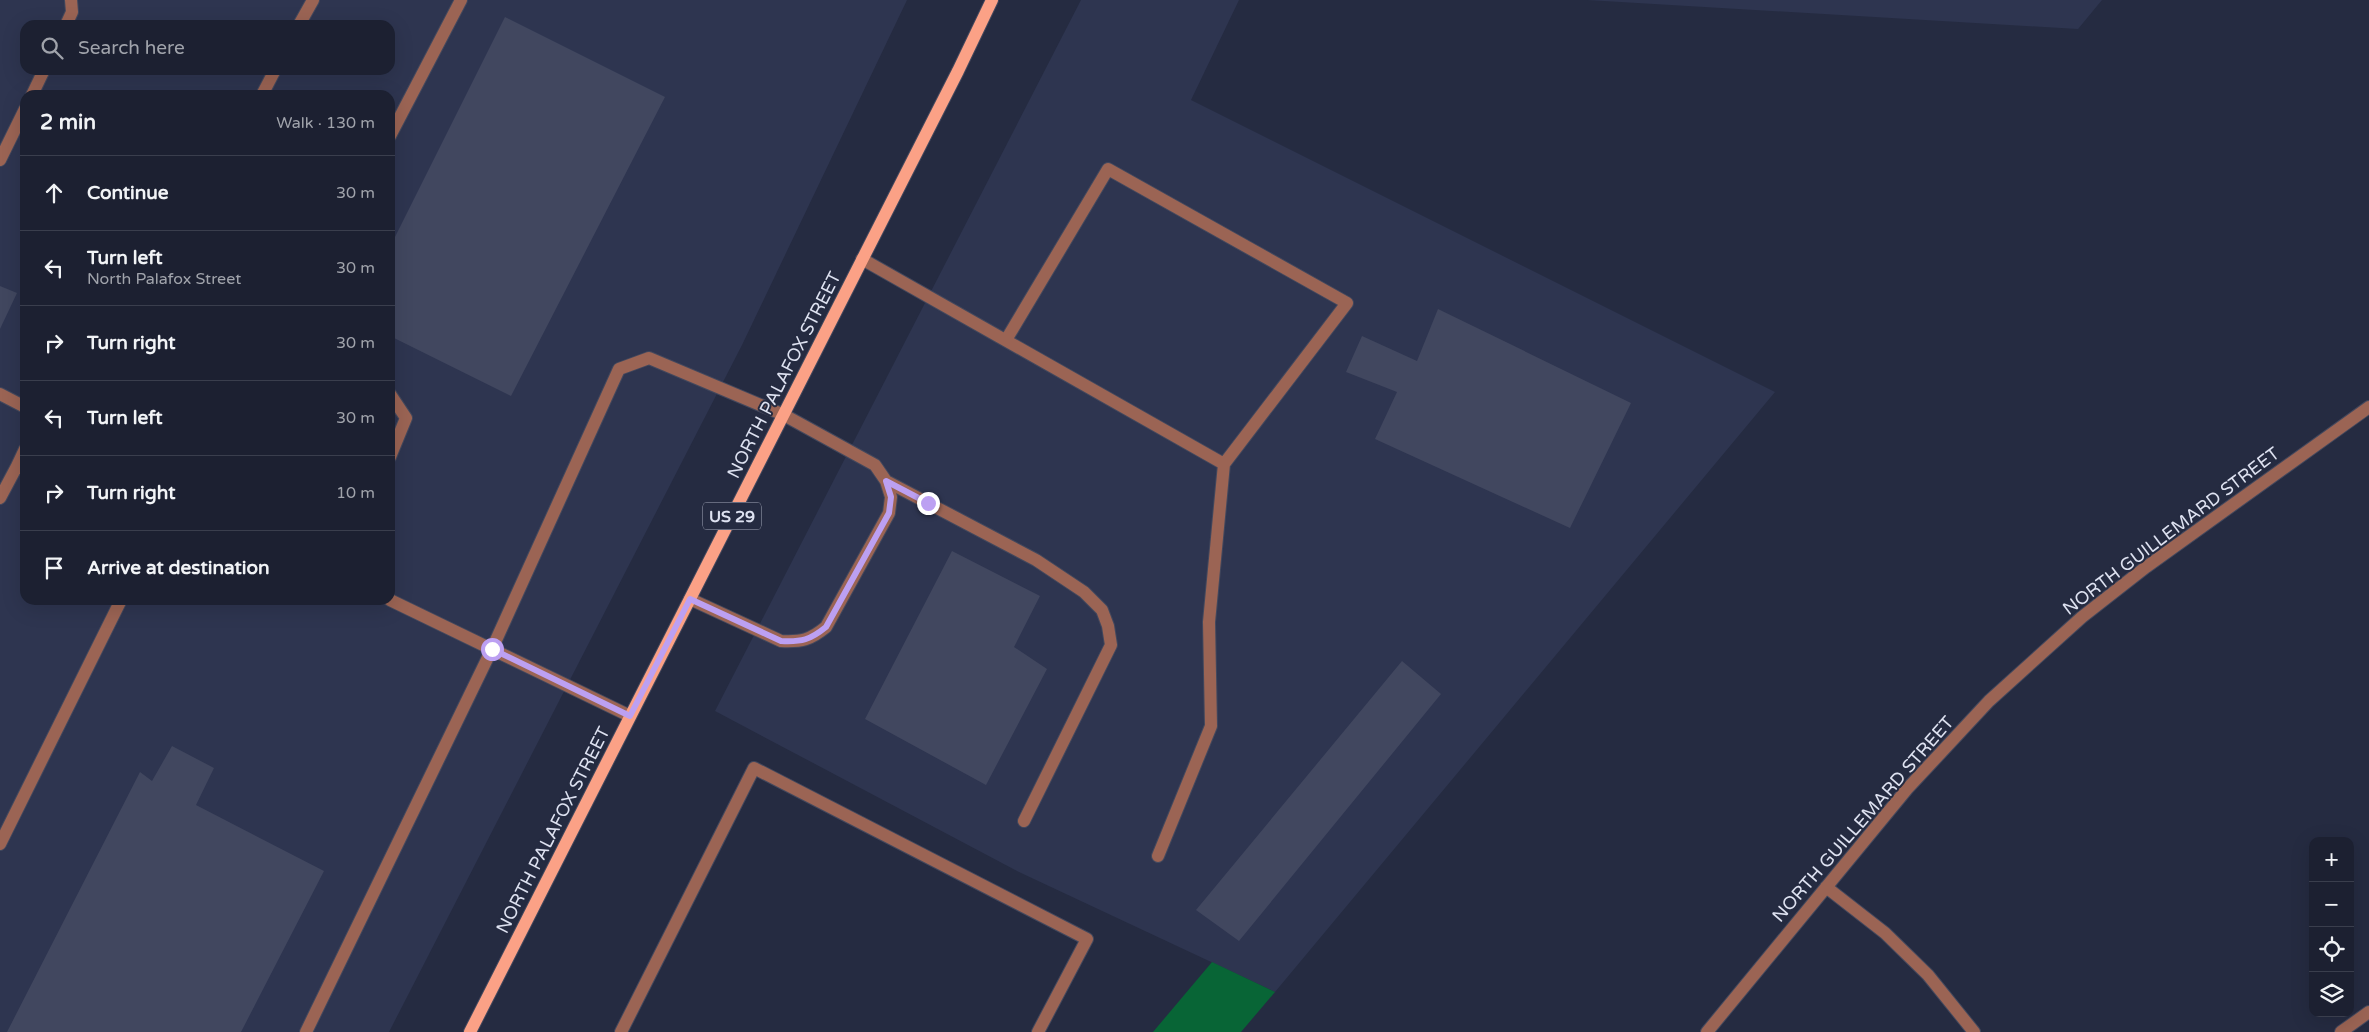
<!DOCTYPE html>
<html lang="en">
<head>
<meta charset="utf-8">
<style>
  :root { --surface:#1c2031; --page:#252839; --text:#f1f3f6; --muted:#a0a3ab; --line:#3a3e4d }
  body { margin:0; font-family:"Varela Round",sans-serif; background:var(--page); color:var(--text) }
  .controls { position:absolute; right:15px; bottom:15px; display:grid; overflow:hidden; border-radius:10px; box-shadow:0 5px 20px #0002 }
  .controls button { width:45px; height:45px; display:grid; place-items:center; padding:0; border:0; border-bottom:1px solid var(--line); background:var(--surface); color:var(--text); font:25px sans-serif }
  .stop { position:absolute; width:15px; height:15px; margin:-11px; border:4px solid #bca0f2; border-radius:50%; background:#fff }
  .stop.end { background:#bca0f2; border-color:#fff; box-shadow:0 1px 5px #0008 }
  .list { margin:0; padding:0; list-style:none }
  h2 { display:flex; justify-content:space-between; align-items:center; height:65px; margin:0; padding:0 20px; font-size:21px }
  h2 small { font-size:16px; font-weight:400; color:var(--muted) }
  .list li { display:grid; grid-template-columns:32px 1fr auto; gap:15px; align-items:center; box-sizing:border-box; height:75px; padding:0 20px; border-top:1px solid var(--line) }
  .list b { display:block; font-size:19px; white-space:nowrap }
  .list p { margin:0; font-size:16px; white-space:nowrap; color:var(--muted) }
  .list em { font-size:16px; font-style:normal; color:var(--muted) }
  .icon { flex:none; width:28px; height:28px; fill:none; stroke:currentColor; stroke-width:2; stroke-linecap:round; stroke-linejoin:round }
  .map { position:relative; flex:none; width:2369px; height:1032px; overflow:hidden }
  .search { position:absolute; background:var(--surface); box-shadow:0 5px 20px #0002; left:20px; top:20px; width:375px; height:55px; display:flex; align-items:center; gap:12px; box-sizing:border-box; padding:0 18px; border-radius:15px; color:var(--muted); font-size:19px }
  .panel { position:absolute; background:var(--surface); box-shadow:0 5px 20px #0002; left:20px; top:90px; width:375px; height:515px; border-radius:15px }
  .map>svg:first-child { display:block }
</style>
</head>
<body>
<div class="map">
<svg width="2369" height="1032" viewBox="0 0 2369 1032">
  <rect width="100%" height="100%" fill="#252b41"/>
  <path fill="#2e3550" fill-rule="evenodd" d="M0,0H907L742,345L389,1032H0ZM25,25H390V70H25ZM25,95H390V600H25Z
    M1081,0H1239L1191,100L1775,392L1275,992L1019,872L715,711Z
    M1587,0H2102L2078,29Z"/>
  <path fill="#086536" d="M1212,962L1275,992L1241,1032H1153Z"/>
  <path fill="#41475f" d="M505,17L665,97L511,396L390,336V247Z
    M0,286L17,293L0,329Z
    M1438,309L1631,403L1570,528L1375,439L1397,392L1346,372L1362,336L1417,361Z
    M952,551L1040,596L1014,647L1047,669L986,785L865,719Z
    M1402,661L1441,694L1239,941L1196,910Z
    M172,746L214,768L196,805L324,871L241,1032H7L140,772L152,781Z"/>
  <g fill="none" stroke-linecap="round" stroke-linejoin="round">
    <g stroke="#43485d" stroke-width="14">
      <path id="minor" d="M66,25L72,12L71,0
        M299,25L313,0
        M32,95L44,70
        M262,95L275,70
        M390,136L461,0
        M0,160L25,109
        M862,259L1224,464L1209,622L1211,726L1158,856
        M1006,340L1108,169L1347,303L1224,464
        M0,394L25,407
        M390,394L406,418L390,457
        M17,466L25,449
        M886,481L1036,560L1084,592L1102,610L1108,626L1111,645L1024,821
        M0,498L17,466L25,470
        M390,600L630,716
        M0,844L121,600
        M1826,887L1885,933L1928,975L1974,1032
        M306,1032L492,649L619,369L649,358L784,415L875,465L886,481L891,497L889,513L826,627C810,640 802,642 781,641L690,599
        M621,1032L754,768L1087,939L1038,1032
        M1707,1032L1907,789L1989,701L2082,617L2146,567L2369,407
        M2341,1032L2369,1012"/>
    </g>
    <g stroke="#43485d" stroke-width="14">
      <path id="major" d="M470,1032L958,71L992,0"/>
    </g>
    <use href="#minor" stroke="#9b6454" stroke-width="12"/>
    <use href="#major" stroke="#fba186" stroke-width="12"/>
  </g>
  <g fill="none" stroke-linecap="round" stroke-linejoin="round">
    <path stroke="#bca0f2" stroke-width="6" d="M492,649L630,716L690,599L781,641C802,642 810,640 826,627L889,513L891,497L886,481L928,503"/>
  </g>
  <g text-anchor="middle" stroke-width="4" stroke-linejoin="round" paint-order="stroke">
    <rect fill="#252b41" stroke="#a6abbc" stroke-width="1" x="703" y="502.5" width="58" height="27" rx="4"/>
    <g font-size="16" font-weight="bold" fill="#dee2f1">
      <text x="732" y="522">US 29</text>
    </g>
    <g font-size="18" fill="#dee2f1" stroke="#252b41">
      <text transform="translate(784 375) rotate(-63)" y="6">NORTH PALAFOX STREET</text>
      <text transform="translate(2171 531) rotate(-37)" y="6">NORTH GUILLEMARD STREET</text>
      <text transform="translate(1863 819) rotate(-49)" y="6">NORTH GUILLEMARD STREET</text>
      <text transform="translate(553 830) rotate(-63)" y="6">NORTH PALAFOX STREET</text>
    </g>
  </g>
</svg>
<div class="controls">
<button>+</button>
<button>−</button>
<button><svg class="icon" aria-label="locate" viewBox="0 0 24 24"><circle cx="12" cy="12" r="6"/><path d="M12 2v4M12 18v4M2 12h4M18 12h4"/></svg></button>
<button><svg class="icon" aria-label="layers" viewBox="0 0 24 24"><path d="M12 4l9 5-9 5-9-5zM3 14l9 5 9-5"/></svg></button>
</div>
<div class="stop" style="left:492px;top:649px"></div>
<div class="stop end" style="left:928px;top:503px"></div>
<div class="search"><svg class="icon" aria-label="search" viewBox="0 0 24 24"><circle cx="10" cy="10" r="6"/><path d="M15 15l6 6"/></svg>Search here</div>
<section class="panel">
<h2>2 min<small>Walk · 130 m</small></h2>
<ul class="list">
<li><svg class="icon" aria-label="ahead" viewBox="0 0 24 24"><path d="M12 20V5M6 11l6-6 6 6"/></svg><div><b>Continue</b></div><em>30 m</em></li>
<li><svg class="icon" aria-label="left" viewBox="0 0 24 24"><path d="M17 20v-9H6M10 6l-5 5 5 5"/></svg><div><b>Turn left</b><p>North Palafox Street</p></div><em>30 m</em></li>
<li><svg class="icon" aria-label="right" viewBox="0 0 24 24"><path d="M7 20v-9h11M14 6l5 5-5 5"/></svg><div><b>Turn right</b></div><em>30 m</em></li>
<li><svg class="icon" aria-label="left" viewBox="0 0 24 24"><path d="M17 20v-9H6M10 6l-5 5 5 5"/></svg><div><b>Turn left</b></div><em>30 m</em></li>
<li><svg class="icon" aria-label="right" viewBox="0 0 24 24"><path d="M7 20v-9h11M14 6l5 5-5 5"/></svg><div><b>Turn right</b></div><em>10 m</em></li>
<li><svg class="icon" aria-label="arrive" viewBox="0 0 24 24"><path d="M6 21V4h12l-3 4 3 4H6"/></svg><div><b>Arrive at destination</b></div></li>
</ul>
</section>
</div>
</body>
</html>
